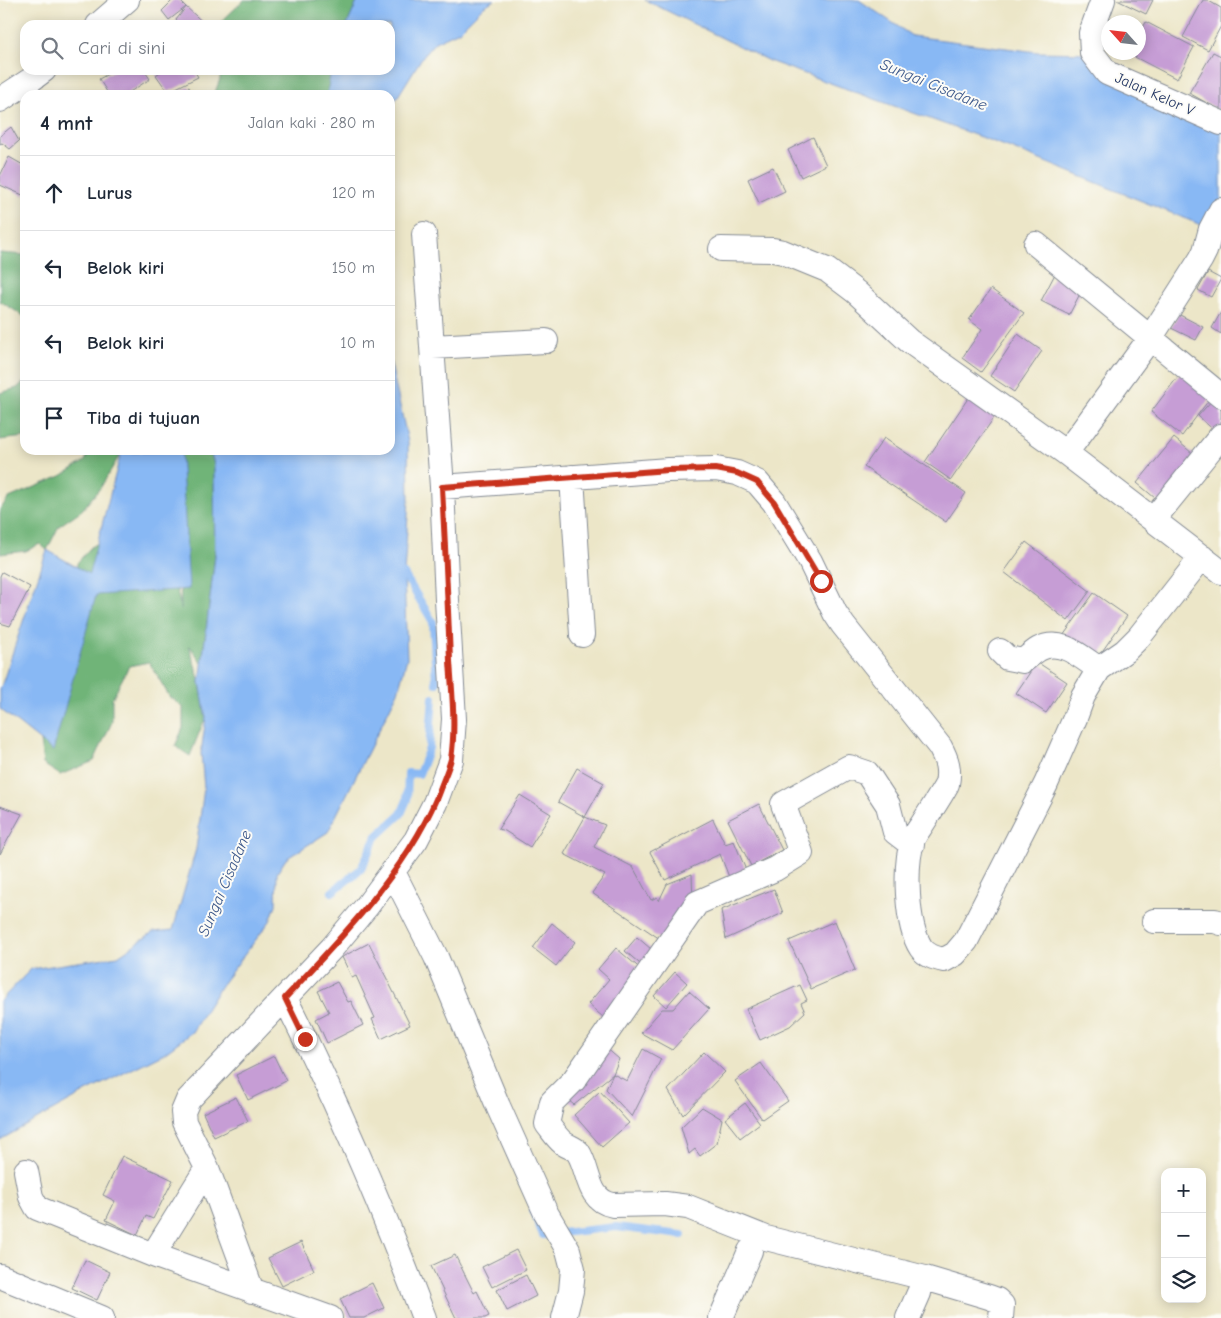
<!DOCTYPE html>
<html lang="id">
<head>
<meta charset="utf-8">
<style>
  :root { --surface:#fff; --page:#f6f6f7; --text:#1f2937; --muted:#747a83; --line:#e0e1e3 }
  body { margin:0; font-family:"Comic Neue",sans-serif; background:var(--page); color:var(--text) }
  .controls { position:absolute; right:15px; bottom:15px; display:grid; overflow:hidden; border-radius:10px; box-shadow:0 2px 12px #0003 }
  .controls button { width:45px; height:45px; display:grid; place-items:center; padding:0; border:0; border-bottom:1px solid var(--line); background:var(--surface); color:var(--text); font:25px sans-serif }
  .compass { position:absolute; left:1101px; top:15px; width:45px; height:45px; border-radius:50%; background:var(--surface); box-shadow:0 2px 12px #0003; rotate:297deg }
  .stop { position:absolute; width:15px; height:15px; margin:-11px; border:4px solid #c8321e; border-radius:50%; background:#fff }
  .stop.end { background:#c8321e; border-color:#fff; box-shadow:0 1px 5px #0008 }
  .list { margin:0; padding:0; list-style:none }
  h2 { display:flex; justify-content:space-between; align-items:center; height:65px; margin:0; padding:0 20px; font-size:21px }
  h2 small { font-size:16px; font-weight:400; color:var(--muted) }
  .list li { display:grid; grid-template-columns:32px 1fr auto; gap:15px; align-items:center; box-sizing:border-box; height:75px; padding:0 20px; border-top:1px solid var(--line) }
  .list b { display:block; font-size:19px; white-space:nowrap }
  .list em { font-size:16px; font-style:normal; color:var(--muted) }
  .icon { flex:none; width:28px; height:28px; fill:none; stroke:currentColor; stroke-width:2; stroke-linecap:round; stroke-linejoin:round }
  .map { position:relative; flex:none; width:1221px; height:1318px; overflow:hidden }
  .search { position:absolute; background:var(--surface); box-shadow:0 2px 12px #0003; left:20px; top:20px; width:375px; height:55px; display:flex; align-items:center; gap:12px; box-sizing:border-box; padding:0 18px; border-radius:15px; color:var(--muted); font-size:19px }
  .panel { position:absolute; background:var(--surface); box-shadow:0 2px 12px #0003; left:20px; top:90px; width:375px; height:365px; border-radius:15px }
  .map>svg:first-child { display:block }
</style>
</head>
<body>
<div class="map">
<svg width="1221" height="1318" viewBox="0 0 1221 1318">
  <rect width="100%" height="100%" fill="#fdfcf7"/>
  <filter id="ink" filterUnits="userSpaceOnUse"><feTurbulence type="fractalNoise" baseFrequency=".02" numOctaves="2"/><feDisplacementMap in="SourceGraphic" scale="10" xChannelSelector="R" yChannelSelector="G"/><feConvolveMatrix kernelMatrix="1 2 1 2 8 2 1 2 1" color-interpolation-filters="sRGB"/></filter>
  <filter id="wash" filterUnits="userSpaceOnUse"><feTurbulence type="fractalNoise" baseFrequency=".0096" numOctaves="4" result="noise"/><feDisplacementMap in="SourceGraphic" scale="20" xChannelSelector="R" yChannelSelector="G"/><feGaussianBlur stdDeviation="1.12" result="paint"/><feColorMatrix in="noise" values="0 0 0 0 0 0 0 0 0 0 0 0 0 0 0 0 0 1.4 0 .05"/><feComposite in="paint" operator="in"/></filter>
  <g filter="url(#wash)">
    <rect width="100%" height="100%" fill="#ece6c8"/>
    <path fill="#70b478" stroke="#46726b" d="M244,0H358L347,25H223V20Z
      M220,70H331L327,95H214L220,79Z
      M0,253L25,255V317L0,301Z
      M25,381V437L0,440V393L17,388Z
      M90,450H121V453L101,487L82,510L59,526L47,550L40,544L26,551L0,554V509L9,498L61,476L85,461Z
      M145,450H210L214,464L215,556L202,663L189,645L200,682L206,720L203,723L190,756L175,746L183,728V707L169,696L149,662L129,666L112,699V722L94,761L60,775L43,764L40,741L51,724L79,623L77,563L91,547L110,536L174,576L181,609L180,572L140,462Z"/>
    <path fill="#88b8f4" stroke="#5274a9" d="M358,0H495L484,6L459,31L435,42L423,56L390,109V95H327L331,70H390V25H347Z
      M645,0H859L912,36L1037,52L1092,53L1221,123V215L1211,229L1008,147L769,61Z
      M390,360L408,442L409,500L404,574L407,658L398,692L328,832L286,859L277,873L276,905L270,921L220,987L192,1032L164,1053L88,1091L0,1140V1001L31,969L118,956L153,932L173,930L196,849L204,788L201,753L206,717L200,682L215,556L214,464L210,450H390Z
      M181,451L189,589L96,595L53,751L0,709V690L47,550L89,574L121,453Z"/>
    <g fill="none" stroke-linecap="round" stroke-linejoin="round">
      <path stroke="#88b8f4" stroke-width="8" d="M404,574L433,622L436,683
        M332,892L361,869L376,837L401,814L407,800L408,773L419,774L429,748L433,698
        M533,1211L543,1235L616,1227L682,1235"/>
    </g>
    <g id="blocks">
      <path fill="#c69dd5" d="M173,0H179L186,7L206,25H180L176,20L186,7L169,20L162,11Z
        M1117,0H1153L1146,14Z
        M1203,0H1207L1221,8V26L1208,50L1183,37Z
        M1146,22L1194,47L1177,79L1129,54L1130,52H1138V37Z
        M1213,52L1221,56V111L1189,93Z
        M115,70H144L150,79L125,95H109L99,79Z
        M163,70H194L198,77L168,92L156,75Z
        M189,87L193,95H173Z
        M11,127L19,141L10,149L2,143L0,144V136Z
        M813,137L826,165L801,177L788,150Z
        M9,157L25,166V196L0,185V176Z
        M773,167L785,191L759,203L748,179Z
        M1056,272L1084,286L1069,315L1041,301Z
        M1208,272L1221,279L1211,297L1198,290Z
        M991,289L1024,313L981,372L962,358L982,329L969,320Z
        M1221,312V334L1212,328Z
        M1178,314L1203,327L1196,340L1171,328Z
        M1018,334L1042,351L1014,392L990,376Z
        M1183,370L1214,393L1182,436L1151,412Z
        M973,391L1000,409L951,480L925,462Z
        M1214,398L1221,404V431L1218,434L1198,416Z
        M884,438L966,493L946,522L864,467Z
        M1174,438L1198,458L1161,503L1137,483Z
        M1026,542L1090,591L1068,621L1004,572Z
        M2,572L30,587L10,626L0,623V576Z
        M1094,593L1127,616L1096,660L1063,636Z
        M1037,662L1067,682L1046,713L1016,693Z
        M577,768L604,783L585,817L558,802Z
        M520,795L551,814L530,847L505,831L498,829Z
        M759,804L782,850L751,866L728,820Z
        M0,806L22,814L0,854Z
        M585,817L605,825L594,847L633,867L651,900L657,897L659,901L667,884L692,874L693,904L666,943L592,893L605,875L564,854Z
        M713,819L725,844L734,841L748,875L731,882L720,854L665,880L650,852Z
        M774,889L783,913L726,939L721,910Z
        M835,921L855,970L811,989L789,941Z
        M552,923L575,942L556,966L533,948Z
        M637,937L658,955L646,969L625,951Z
        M369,943L410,1025L381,1039L372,1019L375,1018L356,976L352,978L342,957Z
        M616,948L643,971L604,1018L588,1004L609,979L598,969Z
        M675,972L687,983L666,1007L654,996Z
        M337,982L348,1002L351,1001L363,1025L327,1043L316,1019L329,1012L318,991Z
        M800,985L807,1000L801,1003L805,1012L790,1026L760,1040L746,1009Z
        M689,991L709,1009L672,1050L641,1033L662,1009H673Z
        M605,1047L619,1059L613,1074L627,1081L643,1049L661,1059L632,1117L606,1089L613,1074L574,1105L563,1096Z
        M704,1052L725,1072L683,1115L668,1090Z
        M274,1056L286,1081L248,1100L236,1075Z
        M761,1063L788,1101L762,1119L735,1081Z
        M600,1091L629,1123L602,1147L574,1115Z
        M236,1097L248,1121L214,1137L203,1113Z
        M745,1103L760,1123L740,1138L725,1119Z
        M702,1107L722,1119L717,1143L700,1156L695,1149L689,1154L681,1127Z
        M122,1156L173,1180L153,1219L146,1216L137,1235L106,1220L115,1201L103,1195Z
        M301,1242L314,1270L282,1286L268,1258Z
        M516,1250L526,1270L492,1287L482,1267Z
        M455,1255L474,1293L477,1291L489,1316L485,1318H456L431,1266Z
        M85,1260L110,1272L97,1300L72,1288Z
        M526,1275L536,1296L507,1311L497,1290Z
        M372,1283L384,1308L364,1318H349L340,1299Z"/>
    </g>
  </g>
  <g filter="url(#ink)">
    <use href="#blocks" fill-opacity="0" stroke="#848a93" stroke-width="1"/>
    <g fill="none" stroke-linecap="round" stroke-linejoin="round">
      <g stroke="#848a93" stroke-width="26">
        <path id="street" d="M1103,0L1091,33L1092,53L1107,73L1221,123
          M98,25L127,0
          M0,100L32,79L44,70
          M1036,244L1221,396
          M721,249L773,250L783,252L827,270L856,292L909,341L1066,453L1221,572
          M432,347L546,341
          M1066,453L1151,337L1201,259L1205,251L1211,229L1221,210
          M572,477L582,635
          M442,487L668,470L716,469L737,473L757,482L774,502L810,561L835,613L843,625L940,747C947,760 950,769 947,784C940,797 931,810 923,823C920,828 915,834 913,839C904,865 906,925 921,948C927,956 935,958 944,960L955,954L966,941L1046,784L1075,718L1083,696L1099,669L1125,651L1139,637L1202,557
          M1153,520L1221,436
          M1000,651L1007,658L1023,661C1028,657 1034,652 1039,649C1061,637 1082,658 1099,669
          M912,845L895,832L888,805L867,773L849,767L783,804L801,853L775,869L697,903L574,1080L552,1102L547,1124C552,1130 556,1137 562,1142C566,1146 575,1148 578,1152C590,1170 586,1200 613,1205L665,1204L688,1207L766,1238L925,1278L989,1297L997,1300L1002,1305L1001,1318
          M393,872L436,957L498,1106L545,1211L568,1250L573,1269L571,1291L564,1318
          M1154,921H1215L1221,923
          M285,998C337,1102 383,1209 424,1318
          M26,1171L31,1197L37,1208L153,1255L330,1318
          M153,1255L207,1168
          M0,1276L102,1318
          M252,1291L207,1168L184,1122L183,1112L188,1100L332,948L367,906L416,840L435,803L451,760L454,719L447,600L442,487L424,234
          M721,1318L750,1251
          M908,1318L919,1293"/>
      </g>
      <use href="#street" stroke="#fff" stroke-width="24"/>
    </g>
  </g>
  <g fill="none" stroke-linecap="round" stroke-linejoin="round" filter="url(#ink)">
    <path stroke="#c8321e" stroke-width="6" d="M305,1039L285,998C342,937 414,863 442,784C445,776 449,767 451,759C456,726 452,694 450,661C448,603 445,545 442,487L668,470L716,469L737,473L757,482L774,502L821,581"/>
  </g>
  <g text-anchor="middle" stroke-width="4" stroke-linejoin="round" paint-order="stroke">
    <g font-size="15" fill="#1b2f5e" stroke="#fdfcf7">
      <text transform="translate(1155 94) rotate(24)" y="5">Jalan Kelor V</text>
    </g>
    <g font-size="16" font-style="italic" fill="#3c588b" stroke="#fdfcf7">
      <text transform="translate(934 84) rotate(22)" y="6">Sungai Cisadane</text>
      <text transform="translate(224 883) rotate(-67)" y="6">Sungai Cisadane</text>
    </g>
  </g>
</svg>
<div class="controls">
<button>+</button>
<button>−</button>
<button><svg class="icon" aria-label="layers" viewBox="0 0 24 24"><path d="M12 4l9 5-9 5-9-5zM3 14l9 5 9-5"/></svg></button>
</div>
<svg class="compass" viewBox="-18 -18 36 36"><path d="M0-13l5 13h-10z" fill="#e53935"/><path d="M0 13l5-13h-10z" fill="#747a83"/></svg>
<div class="stop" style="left:821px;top:581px"></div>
<div class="stop end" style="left:305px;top:1039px"></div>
<div class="search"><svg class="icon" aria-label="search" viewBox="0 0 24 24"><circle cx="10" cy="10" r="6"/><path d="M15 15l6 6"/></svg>Cari di sini</div>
<section class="panel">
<h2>4 mnt<small>Jalan kaki · 280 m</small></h2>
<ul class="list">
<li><svg class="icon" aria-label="ahead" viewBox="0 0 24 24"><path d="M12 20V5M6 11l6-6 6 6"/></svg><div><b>Lurus</b></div><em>120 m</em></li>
<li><svg class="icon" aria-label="left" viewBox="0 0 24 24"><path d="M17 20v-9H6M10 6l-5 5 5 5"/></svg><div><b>Belok kiri</b></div><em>150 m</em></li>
<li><svg class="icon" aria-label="left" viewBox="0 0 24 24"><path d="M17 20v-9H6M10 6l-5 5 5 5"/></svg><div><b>Belok kiri</b></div><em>10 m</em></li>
<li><svg class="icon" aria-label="arrive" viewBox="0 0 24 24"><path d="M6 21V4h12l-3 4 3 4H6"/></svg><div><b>Tiba di tujuan</b></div></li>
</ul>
</section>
</div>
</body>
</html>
